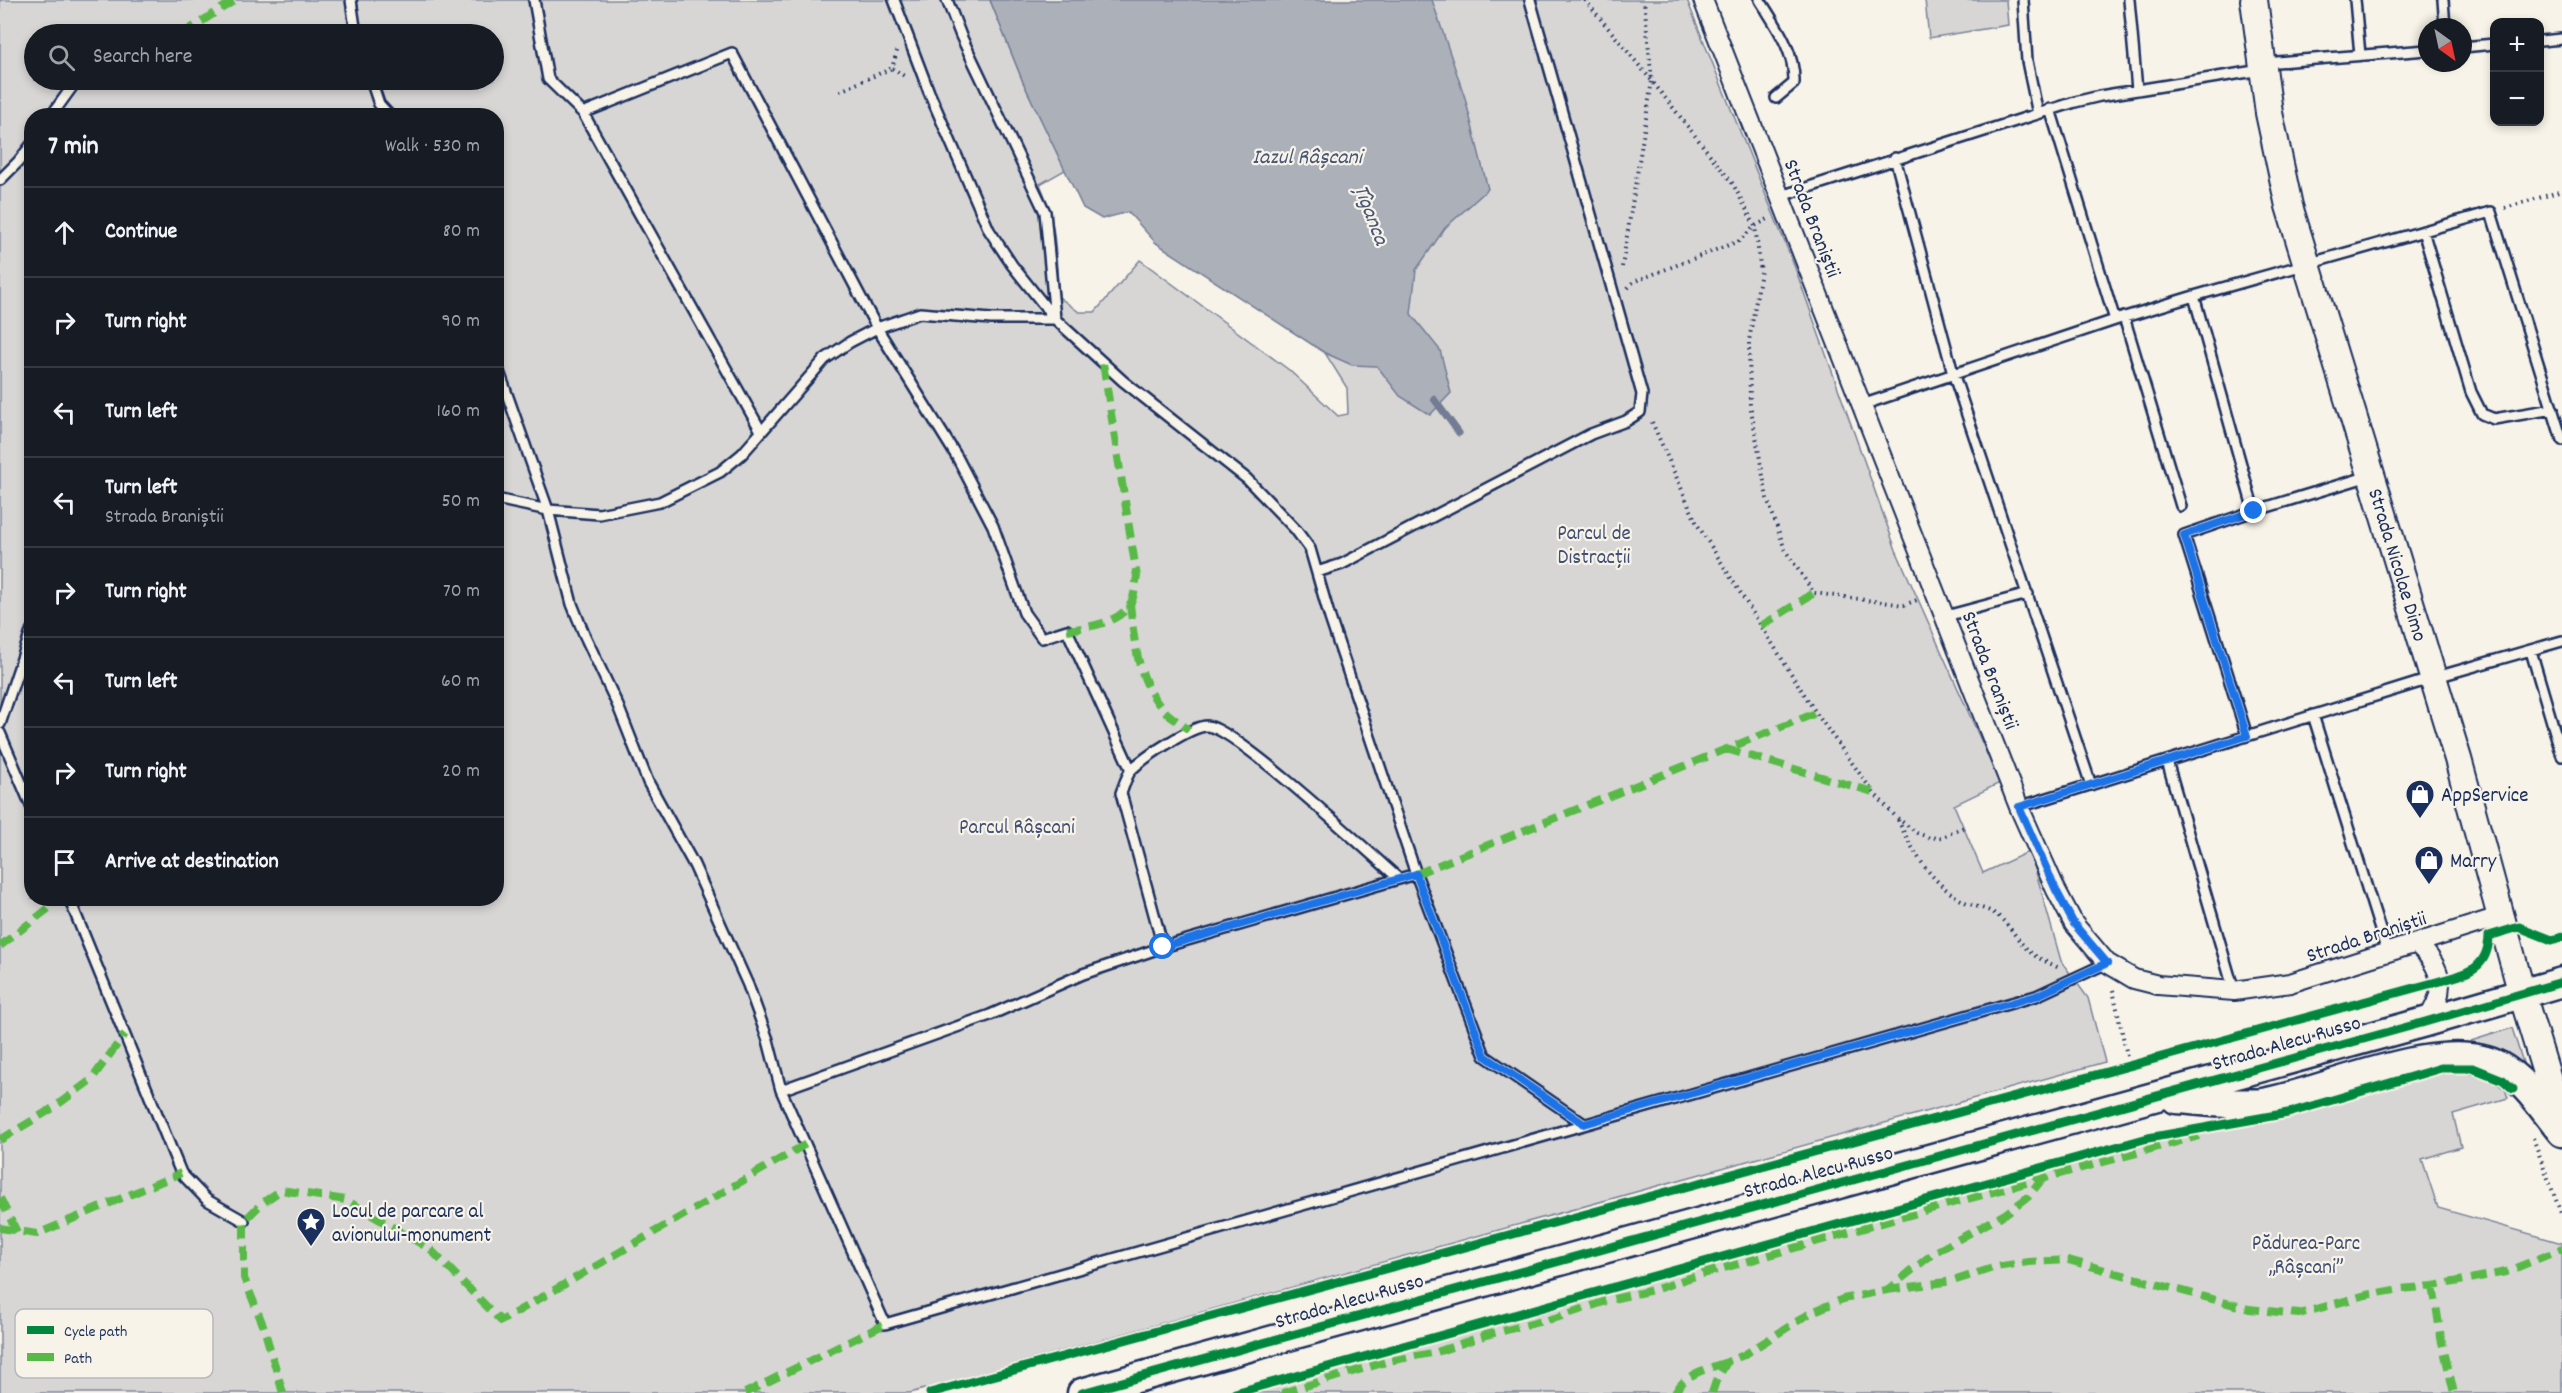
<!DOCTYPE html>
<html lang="en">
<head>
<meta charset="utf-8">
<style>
  :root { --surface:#171b24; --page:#242831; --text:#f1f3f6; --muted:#9ea1a6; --line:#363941 }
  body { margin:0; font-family:Dekko,sans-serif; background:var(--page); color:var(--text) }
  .controls { position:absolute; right:18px; top:18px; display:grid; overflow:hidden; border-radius:12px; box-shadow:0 3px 9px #0003 }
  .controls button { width:54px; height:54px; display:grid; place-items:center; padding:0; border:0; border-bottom:2px solid var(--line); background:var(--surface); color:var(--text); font:30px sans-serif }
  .compass { position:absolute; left:2418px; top:18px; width:54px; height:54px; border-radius:50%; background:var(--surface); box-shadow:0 3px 9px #0003; rotate:147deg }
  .stop { position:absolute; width:18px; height:18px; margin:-14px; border:4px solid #1a73e8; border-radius:50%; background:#fff }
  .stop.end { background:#1a73e8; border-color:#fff; box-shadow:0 2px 6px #0008 }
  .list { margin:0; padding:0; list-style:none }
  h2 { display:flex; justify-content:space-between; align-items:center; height:78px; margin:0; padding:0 24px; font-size:26px }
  h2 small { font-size:20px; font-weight:400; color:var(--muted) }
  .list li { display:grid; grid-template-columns:39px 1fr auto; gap:18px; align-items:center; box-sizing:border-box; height:90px; padding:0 24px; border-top:2px solid var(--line) }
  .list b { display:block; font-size:22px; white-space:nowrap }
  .list p { margin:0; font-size:20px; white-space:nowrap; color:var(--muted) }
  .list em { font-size:20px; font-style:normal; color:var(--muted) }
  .icon { flex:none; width:33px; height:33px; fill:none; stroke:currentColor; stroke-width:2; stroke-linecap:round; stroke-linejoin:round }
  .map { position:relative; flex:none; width:2562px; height:1393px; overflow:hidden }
  .search { position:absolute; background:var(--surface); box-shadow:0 3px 9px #0003; left:24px; top:24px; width:480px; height:66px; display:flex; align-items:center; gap:15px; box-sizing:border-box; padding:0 21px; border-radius:33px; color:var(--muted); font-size:22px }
  .panel { position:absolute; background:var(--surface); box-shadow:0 3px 9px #0003; left:24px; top:108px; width:480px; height:798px; border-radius:24px }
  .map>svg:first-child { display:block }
</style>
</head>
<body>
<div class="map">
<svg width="2562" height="1393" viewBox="0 0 2562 1393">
  <rect width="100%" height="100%" fill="#f7f3e8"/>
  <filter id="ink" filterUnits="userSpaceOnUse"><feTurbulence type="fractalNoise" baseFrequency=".0167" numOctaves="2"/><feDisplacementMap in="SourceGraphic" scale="12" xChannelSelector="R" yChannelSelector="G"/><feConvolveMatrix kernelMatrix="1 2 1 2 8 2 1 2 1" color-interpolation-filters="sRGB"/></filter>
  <g filter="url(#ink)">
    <path fill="#d7d6d4" stroke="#798299" stroke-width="1.5" fill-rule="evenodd" d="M0,0H990L1023,82L1065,170L1040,184C1058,225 1055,255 1059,297L1079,312H1095L1140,260L1289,370L1338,416L1348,414L1347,388L1325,353L1430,0H1687L1794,265L1896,550L2000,783L1954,805L1983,873L2030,851L2061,961L2088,998L2105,1062L910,1393H0ZM34,34H494V80H34ZM32,116H496V898H32Z
      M1925,0H2006L2008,25L1929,38Z
      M2512,1028L2526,1072L2472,1044L2471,1041Z
      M2458,1070L2472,1073L2504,1086L2508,1098L2453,1114L2461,1147L2422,1159L2438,1208L2562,1243V1393H1246L2192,1131L2288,1115L2438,1073Z"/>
    <path fill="#acb0b9" stroke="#727c95" stroke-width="1.5" d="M990,0H1432L1465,98L1488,189L1445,228L1416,270L1411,314L1440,350L1451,393L1430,415L1400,396L1377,366L1352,365L1325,353L1156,243L1128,212L1102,219L1083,208L1023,82Z"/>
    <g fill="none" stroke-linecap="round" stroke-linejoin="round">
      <path stroke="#727c95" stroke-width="7" d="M1434,399L1459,433"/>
      <g stroke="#1b2f5e" stroke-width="14">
        <path id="service" d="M351,0L356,34
          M534,0L548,79L583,113L761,431
          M894,0L929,92L989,230L1012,265L1055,319L1123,381L1247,479L1296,530L1310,549L1330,618L1416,874L1485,1056L1584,1124
          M1760,0C1776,26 1795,51 1794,83L1776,98
          M2023,0L2027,61L2038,114
          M2129,0L2137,90
          M2355,0L2360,55
          M2443,0L2445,27
          M2540,41L2562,39
          M2463,47L2494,44
          M2265,63L2427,50
          M371,80L379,104L390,116
          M2050,109L2115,320
          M583,113L732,53L877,328L957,457L993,526L1024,613L1042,638L1067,630L1131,770
          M51,116L77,80
          M1895,158L1953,373L2091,785
          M0,180L18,162L32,144
          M1781,196L2075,102L2100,96L2261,70
          M2423,231L2471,392L2482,414L2494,419L2553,409
          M2124,317L2181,506
          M496,363L548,510L572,604L584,634L618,706L648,782L694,865L748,985L768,1040L781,1090L885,1324L2036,996L2107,963
          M1862,405L2115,320L2194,296
          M2369,476L2254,511L2194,296L2491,212L2562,440
          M496,499L548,510L599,514L660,502L720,472L742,454L825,359L850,342L877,328L920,313L991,319H1055L1045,212L961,36L947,0
          M1317,572L1342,564L1591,434L1626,421L1640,412L1642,394L1530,0
          M1946,616L2028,594
          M2531,651L2562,756
          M2313,715L2387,952
          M0,724L32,629
          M0,733L32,808
          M2247,736L2184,535L2254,511
          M2167,761L2234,991
          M2019,807L2433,678L2562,641
          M69,898L181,1173L207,1200L244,1221
          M1163,947L1121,793C1124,786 1127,774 1132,769C1145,757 1191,726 1207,726C1233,726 1372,855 1399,879
          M781,1090L990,1015L1083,974L1163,947L1416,874"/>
      </g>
      <g stroke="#1b2f5e" stroke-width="22">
        <path id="minor" d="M1703,0L2019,807L2056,890L2074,924L2107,963L2134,979L2158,985L2234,991L2290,983L2502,916
          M2416,943C2444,968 2448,992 2425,1022"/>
      </g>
      <g stroke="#1b2f5e" stroke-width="30">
        <g id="secondary">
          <path id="s1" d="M2254,0L2269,113L2289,206L2458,759L2522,994L2562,1125"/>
        </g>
      </g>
      <g stroke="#1b2f5e" stroke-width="33">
        <path id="primary" d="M2176,1099C2200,1100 2247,1107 2268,1102C2329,1090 2444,1036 2499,1066C2526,1081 2543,1109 2562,1132
          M1082,1393L2425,1022L2562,982"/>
      </g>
      <path stroke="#1b2f5e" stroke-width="4" stroke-dasharray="1.5 4.5" stroke-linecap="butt" d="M1585,0L1652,81L1733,184L1755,226L1761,272L1749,341L1750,404L1767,498L1785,550L1814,593L1904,605L1917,600
        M897,51L892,68L906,77
        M840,91L892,68
        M2505,208L2562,191
        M1622,267L1652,81L1644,0
        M1628,288L1633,282L1739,241L1755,226L1770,218
        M1652,422L1697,524L1816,713L1873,792L1896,817L1917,833L1930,838L1941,837L1964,827
        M1898,820C1913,852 1931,883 1963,901C1974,907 1987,908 1997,915C2010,925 2016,939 2028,950C2037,959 2048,962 2059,968
        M2529,931L2552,940L2562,937
        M2457,976C2470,972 2479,967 2486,955
        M2113,990L2129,1065
        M2533,1138L2562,1216
        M930,1393L2421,986
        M1235,1393L2148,1138L2200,1128"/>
      <use href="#service" stroke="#f7f3e8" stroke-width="9"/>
      <use href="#minor" stroke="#f7f3e8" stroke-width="18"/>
      <use href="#secondary" stroke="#f7f3e8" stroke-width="26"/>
      <use href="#primary" stroke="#f7f3e8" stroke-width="28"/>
      <path stroke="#58b947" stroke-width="8" stroke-dasharray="15 8" stroke-linecap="butt" d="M182,34L235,0
        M1130,604C1134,639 1137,677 1160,706C1167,715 1180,723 1189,730
        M1761,626L1814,593
        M1067,630C1088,627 1118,624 1130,604C1135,597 1135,584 1137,577L1103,363
        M1726,749L1873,792
        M1416,874L1816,713
        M0,946L62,898
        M0,1140L53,1108L91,1080L125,1034
        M0,1198L17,1232
        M0,1228L37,1234L181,1173
        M2433,1286L2441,1338L2454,1393
        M1887,1290L1953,1281L1996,1267L2028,1262L2068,1260L2249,1309L2299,1314L2366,1295L2401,1289L2433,1286L2506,1272L2562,1249
        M283,1393L263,1325L244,1278V1221L261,1204L281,1190L346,1200L430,1249L501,1321L806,1144
        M745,1393L885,1324
        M1282,1393L1389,1361L1437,1352L1486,1335L1559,1317L1609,1300L1657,1289L1689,1278L1938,1207L2199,1136
        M1675,1393C1685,1373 1707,1369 1727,1362
        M1712,1393L1716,1381L1727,1362L1744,1355L1812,1312L1843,1299L1887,1290L1935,1252L2005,1214L2028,1197L2043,1178"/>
      <g stroke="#f7f3e8" stroke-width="13">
        <path id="cycleway" d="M930,1393L2440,981C2468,973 2488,969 2489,936L2519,927L2552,940L2562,937
          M1082,1393L2425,1022L2562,982
          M1235,1393L2148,1138L2288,1113L2441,1068H2473L2503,1080L2513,1089"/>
      </g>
      <use href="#cycleway" stroke="#00873e" stroke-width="9"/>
    </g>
  </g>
  <g fill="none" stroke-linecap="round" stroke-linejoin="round" filter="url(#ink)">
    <path stroke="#1a73e8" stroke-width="8" d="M1163,947L1416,874L1485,1056L1584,1124L2036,996L2107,963L2074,924L2056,890L2019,807L2247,736L2184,535L2254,511"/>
  </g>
  <defs>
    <g id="shop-pin" transform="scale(1.5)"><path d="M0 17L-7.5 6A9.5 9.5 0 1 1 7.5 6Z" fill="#1b2f5e" stroke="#f7f3e8"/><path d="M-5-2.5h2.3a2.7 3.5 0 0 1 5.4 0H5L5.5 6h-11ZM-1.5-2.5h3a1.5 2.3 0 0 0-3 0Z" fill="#fff"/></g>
    <g id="sight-pin" transform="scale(1.5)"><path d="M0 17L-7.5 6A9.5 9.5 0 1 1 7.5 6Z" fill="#1b2f5e" stroke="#f7f3e8"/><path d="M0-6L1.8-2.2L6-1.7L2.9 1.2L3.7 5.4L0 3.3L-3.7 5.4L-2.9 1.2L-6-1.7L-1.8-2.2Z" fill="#fff"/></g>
  </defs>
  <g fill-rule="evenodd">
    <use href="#shop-pin" x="2420" y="794"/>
    <use href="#shop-pin" x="2429" y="860"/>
    <use href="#sight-pin" x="311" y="1222"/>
  </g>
  <g text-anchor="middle" stroke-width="4.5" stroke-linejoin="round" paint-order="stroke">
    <g font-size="21" fill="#1b2f5e" stroke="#f7f3e8">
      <text transform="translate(1813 218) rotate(69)" y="7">Strada Braniștii</text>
      <text dy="7" stroke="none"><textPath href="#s1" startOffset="584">Strada Nicolae Dimo</textPath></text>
      <text transform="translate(1991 670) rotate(69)" y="7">Strada Braniștii</text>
      <text transform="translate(2366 936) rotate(-18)" y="7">Strada Braniștii</text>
      <text transform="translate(2286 1042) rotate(-16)" y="7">Strada Alecu Russo</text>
      <text transform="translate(1818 1171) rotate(-15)" y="7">Strada Alecu Russo</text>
      <text transform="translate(1349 1300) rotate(-16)" y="7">Strada Alecu Russo</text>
    </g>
    <g font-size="21" fill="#415076" stroke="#f7f3e8">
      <text x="1594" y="539">Parcul de<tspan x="1594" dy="24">Distracții</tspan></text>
      <text x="1017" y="833">Parcul Râșcani</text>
      <text x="2306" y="1249">Pădurea-Parc<tspan x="2306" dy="24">„Râșcani”</tspan></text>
    </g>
    <g font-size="21" fill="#1b2f5e" stroke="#f7f3e8" text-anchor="start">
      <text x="2441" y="801">AppService</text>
      <text x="2450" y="867">Marry</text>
      <text x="332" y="1217">Locul de parcare al<tspan x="332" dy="24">avionului-monument</tspan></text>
    </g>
    <g font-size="22" font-style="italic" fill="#465679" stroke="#f7f3e8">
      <text x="1307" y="163">Iazul Râșcani</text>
      <text transform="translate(1373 214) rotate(69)" y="8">Țîganca</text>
    </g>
  </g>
  <rect x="15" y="1309" width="198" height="69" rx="9" fill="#f7f3e8" stroke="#b5b8bf" stroke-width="1.5"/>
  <rect x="27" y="1326" width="27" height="8" fill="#00873e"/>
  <rect x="27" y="1353" width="27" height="8" fill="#58b947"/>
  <g font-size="16" fill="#1b2f5e">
    <text x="64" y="1336">Cycle path</text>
    <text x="64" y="1363">Path</text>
  </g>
</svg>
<div class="controls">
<button>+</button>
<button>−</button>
</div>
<svg class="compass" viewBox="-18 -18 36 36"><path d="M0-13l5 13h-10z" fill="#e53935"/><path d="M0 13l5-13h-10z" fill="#9ea1a6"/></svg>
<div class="stop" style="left:1163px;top:947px"></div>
<div class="stop end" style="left:2254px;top:511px"></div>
<div class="search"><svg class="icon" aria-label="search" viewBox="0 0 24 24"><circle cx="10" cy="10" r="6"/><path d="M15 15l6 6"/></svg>Search here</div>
<section class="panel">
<h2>7 min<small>Walk · 530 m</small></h2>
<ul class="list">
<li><svg class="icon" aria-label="ahead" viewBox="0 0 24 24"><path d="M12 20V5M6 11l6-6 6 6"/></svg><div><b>Continue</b></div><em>80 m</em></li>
<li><svg class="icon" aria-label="right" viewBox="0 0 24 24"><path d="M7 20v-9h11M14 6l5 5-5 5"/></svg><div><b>Turn right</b></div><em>90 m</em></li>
<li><svg class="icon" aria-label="left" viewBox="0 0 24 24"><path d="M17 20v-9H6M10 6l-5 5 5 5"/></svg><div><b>Turn left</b></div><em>160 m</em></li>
<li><svg class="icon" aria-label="left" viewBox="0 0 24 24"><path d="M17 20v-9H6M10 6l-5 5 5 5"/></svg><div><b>Turn left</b><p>Strada Braniștii</p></div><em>50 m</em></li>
<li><svg class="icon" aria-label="right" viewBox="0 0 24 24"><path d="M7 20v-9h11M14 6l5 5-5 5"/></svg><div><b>Turn right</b></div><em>70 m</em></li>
<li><svg class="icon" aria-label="left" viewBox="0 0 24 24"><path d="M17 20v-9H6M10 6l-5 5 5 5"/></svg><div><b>Turn left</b></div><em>60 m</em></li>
<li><svg class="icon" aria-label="right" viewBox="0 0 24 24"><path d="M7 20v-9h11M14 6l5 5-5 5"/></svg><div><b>Turn right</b></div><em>20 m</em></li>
<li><svg class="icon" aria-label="arrive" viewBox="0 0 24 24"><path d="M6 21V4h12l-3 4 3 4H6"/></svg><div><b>Arrive at destination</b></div></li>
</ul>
</section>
</div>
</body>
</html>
